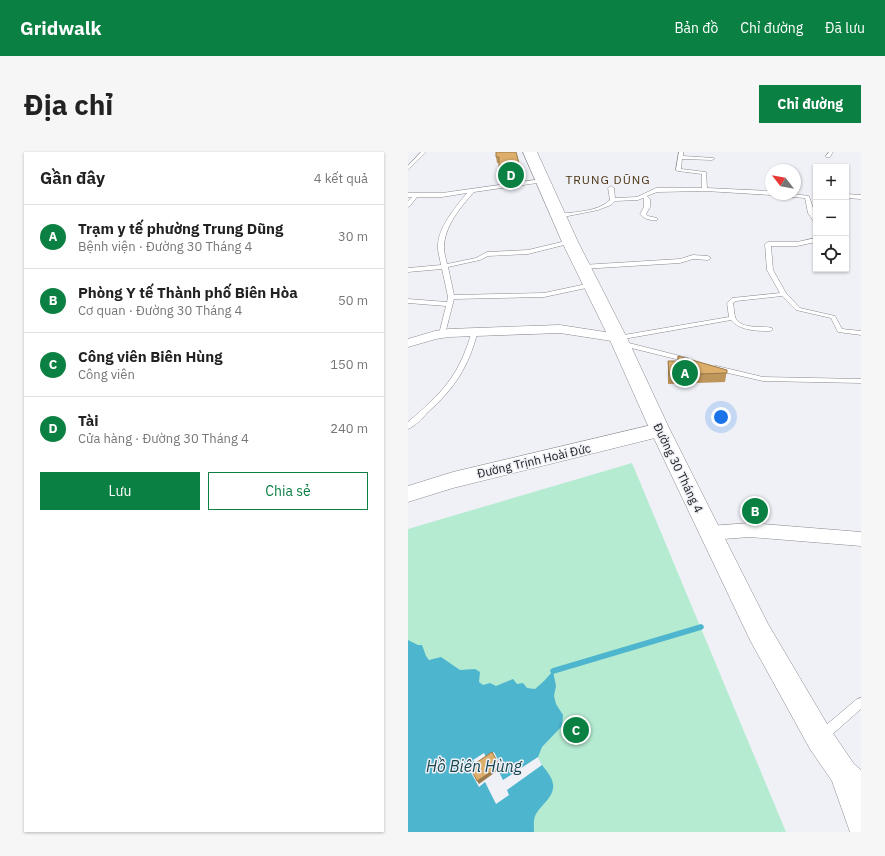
<!DOCTYPE html>
<html lang="vi">
<head>
<meta charset="utf-8">
<style>
  :root { --surface:#fff; --page:#f6f6f6; --text:#222; --muted:#767676; --line:#e0e0e0; --accent:#0b8043 }
  body { margin:0; font-family:"IBM Plex Sans",sans-serif; background:var(--page); color:var(--text) }
  .controls { position:absolute; right:12px; top:12px; display:grid; overflow:hidden; border-radius:0px; box-shadow:0 1px 3px #0004 }
  .controls button { width:36px; height:36px; display:grid; place-items:center; padding:0; border:0; border-bottom:1px solid var(--line); background:var(--surface); color:var(--text); font:20px sans-serif }
  .compass { position:absolute; left:357px; top:12px; width:36px; height:36px; border-radius:50%; background:var(--surface); box-shadow:0 1px 3px #0004; rotate:301deg }
  .you { position:absolute; left:313px; top:265px; width:14px; height:14px; margin:-10px; border:3px solid #fff; border-radius:50%; background:#1a73e8; box-shadow:0 0 0 6px #1a73e833 }
  .badge { display:grid; place-items:center; width:26px; height:26px; border-radius:50%; background:var(--accent); color:#fff; font-size:13px; font-weight:700 }
  .pin { position:absolute; translate:-50% -50%; border:2px solid #fff; box-shadow:0 1px 4px #0006 }
  .list { margin:0; padding:0; list-style:none }
  h2 { display:flex; justify-content:space-between; align-items:center; height:52px; margin:0; padding:0 16px; font-size:17px }
  h2 small { font-size:13px; font-weight:400; color:var(--muted) }
  .list li { display:grid; grid-template-columns:26px 1fr auto; gap:12px; align-items:center; box-sizing:border-box; height:64px; padding:0 16px; border-top:1px solid var(--line) }
  .list b { display:block; font-size:15px; white-space:nowrap }
  .list p { margin:0; font-size:13px; white-space:nowrap; color:var(--muted) }
  .list em { font-size:13px; font-style:normal; color:var(--muted) }
  .actions { display:flex; gap:8px; padding:12px 16px }
  .actions a { flex:1; padding:9px 0; border:1px solid var(--accent); border-radius:0px; text-align:center; font-size:14px; color:var(--accent) }
  .actions .main { background:var(--accent); color:#fff }
  .icon { flex:none; width:22px; height:22px; fill:none; stroke:currentColor; stroke-width:2; stroke-linecap:round; stroke-linejoin:round }
  .map { position:relative; flex:none; width:453px; height:680px; overflow:hidden; border-radius:0px }
  header { display:flex; align-items:center; gap:24px; box-sizing:border-box; height:56px; padding:0 20px; background:var(--accent); color:#fff }
  header strong { font-size:19px }
  nav { display:flex; gap:22px; margin-inline-start:auto; font-size:14px }
  .intro { display:flex; align-items:center; justify-content:space-between; box-sizing:border-box; height:96px; padding:0 24px }
  h1 { margin:0; font-size:28px }
  .button { padding:10px 18px; border-radius:0px; background:var(--accent); color:#fff; font-size:14px; font-weight:700 }
  main { display:flex; gap:24px; padding:0 24px }
  aside { flex:1; background:var(--surface); border-radius:0px; box-shadow:0 1px 3px #0004 }
  .map>svg:first-child { display:block }
</style>
</head>
<body>
<header>
<strong>Gridwalk</strong>
<nav><a>Bản đồ</a><a>Chỉ đường</a><a>Đã lưu</a></nav>
</header>
<div class="intro"><h1>Địa chỉ</h1><a class="button">Chỉ đường</a></div>
<main>
<aside>
<h2>Gần đây<small>4 kết quả</small></h2>
<ul class="list">
<li><span class="badge">A</span><div><b>Trạm y tế phường Trung Dũng</b><p>Bệnh viện · Đường 30 Tháng 4</p></div><em>30 m</em></li>
<li><span class="badge">B</span><div><b>Phòng Y tế Thành phố Biên Hòa</b><p>Cơ quan · Đường 30 Tháng 4</p></div><em>50 m</em></li>
<li><span class="badge">C</span><div><b>Công viên Biên Hùng</b><p>Công viên</p></div><em>150 m</em></li>
<li><span class="badge">D</span><div><b>Tài</b><p>Cửa hàng · Đường 30 Tháng 4</p></div><em>240 m</em></li>
</ul>
<div class="actions"><a class="main">Lưu</a><a>Chia sẻ</a></div>
</aside>
<div class="map">
<svg width="453" height="680" viewBox="0 0 453 680">
  <rect width="100%" height="100%" fill="#eff1f7"/>
  <path fill="#b5ebd1" d="M224,311L378,680H0V377Z"/>
  <path fill="#4eb5ce" d="M0,488L10,493H14L18,504L21,508L33,505L52,518L67,517L72,520L71,530L75,533L82,531L88,534L105,527L109,532L115,531L119,536L127,537L136,529L145,519L148,534L146,544L148,552L155,563L154,574L134,595L130,605C133,615 144,622 145,632C147,644 134,652 128,662C125,667 126,674 126,680H0Z"/>
  <path fill="#eff1f7" d="M86,600L95,617L91,620L95,628L130,605L134,613L99,638L101,643L88,652L77,630L71,635L61,617L68,612L65,608L76,601L78,605Z"/>
  <g fill="none" stroke-linecap="round" stroke-linejoin="round">
    <path fill="#4eb5ce" fill-rule="evenodd" d="M293,472L295,473L296,475L295,477L293,478L145,522L143,521L142,519L143,517L145,516Z"/>
    <g stroke="#898a90" stroke-width="1">
      <path id="service" d="M13,0H18L0,18V14Z
        M271,0H275V4L306,6V7L304,8L274,7L273,17L298,20L299,36L363,39V42H365L363,43L297,39L249,40L239,44L242,47V55L238,62L240,64L249,66V68C243,69 236,67 232,62L236,55V47L235,46L230,48L207,49L203,53L190,58L150,66L147,64L150,62C166,60 190,60 202,48L200,36L203,34L206,36L207,46L229,45L248,36H294V22L270,19L268,18Z
        M421,0H425L422,5H418V4Z
        M134,27L136,28V30L66,40C53,55 36,74 36,96C36,101 38,107 39,112L68,106L79,100L120,98L162,88L165,90L164,91L120,102L80,104L72,108L40,115L46,143L136,141L183,131L186,133L183,135L136,145L46,147L37,182L34,184H32L31,182L38,154L0,151V147L39,150L40,145L34,117L0,120V116L33,113C32,108 31,103 30,98C28,77 47,56 59,41L34,45H9L2,54L0,55V49L4,45H0V41H34Z
        M368,42H386L401,44L408,65V71L406,70L400,61L397,46L371,44Z
        M438,42L453,43V47L438,46Z
        M408,86V90L389,94H363L365,118L378,141L392,156L427,164L434,177L453,179V183L430,180L423,166L388,158L374,144L328,149L325,151C326,156 326,163 328,167C335,178 354,173 364,176V178L362,179C349,179 332,179 323,168L210,188L207,186L210,184L321,165L319,151L324,146L372,141L359,118L357,92L360,90H389Z
        M285,103L300,104L303,106L300,108L285,107L272,111L174,117L171,115L174,113L272,107Z
        M67,177L70,179C60,216 47,236 19,261C14,267 7,274 0,277V270C35,240 51,224 64,179Z
        M211,189H213L280,206L283,208L280,210L211,193Z
        M307,214H309L355,225L453,227V231L355,229L307,218L306,216Z
        M453,546V557L419,587L415,588L411,587L410,583L411,579L449,547Z"/>
    </g>
    <g stroke="#898a90" stroke-width="1">
      <path id="minor" d="M152,173L210,182L215,183L217,186L215,189L210,190L152,181L41,185L28,187L0,195V187L27,179L41,177Z
        M342,371L453,380V394L342,385L302,388L296,386L294,381L296,376L302,374Z"/>
    </g>
    <g stroke="#898a90" stroke-width="1">
      <path id="tertiary" d="M252,271L259,273L261,278L259,283L45,336L0,350V334L45,320Z"/>
    </g>
    <g stroke="#898a90" stroke-width="1">
      <path id="secondary" d="M115,0H129L170,90L219,186L262,278L360,472L422,577L446,612L453,618V680H442L424,629L402,597L342,488L242,278L201,186L154,90Z"/>
    </g>
    <use href="#service" fill="#fff" fill-rule="evenodd"/>
    <use href="#minor" fill="#fff" fill-rule="evenodd"/>
    <use href="#tertiary" fill="#fff" fill-rule="evenodd"/>
    <use href="#secondary" fill="#fff" fill-rule="evenodd"/>
  </g>
  <path fill="#be965c" d="M88,0L113,19L114,25L92,26L91,21V11H89L88,5Z
    M270,204L319,218L317,230L260,232V209H269Z"/>
  <path fill="#9b7a4b" d="M84,600L93,616L71,632L69,629Z"/>
  <path fill="#ddaf6b" stroke="#9b7a4b" d="M88,0H108L113,19L91,21V5H88Z
    M270,204L319,218V221L261,223L260,209H270Z
    M84,600L92,614L69,629L62,615Z"/>
  <g text-anchor="middle" stroke-width="3" stroke-linejoin="round" paint-order="stroke">
    <g font-size="12" letter-spacing="1" fill="#4c3311" stroke="#eff1f7">
      <text x="200" y="32">TRUNG DŨNG</text>
    </g>
    <g font-size="12" fill="#202123" stroke="#eff1f7">
      <text transform="translate(126 309) rotate(-13)" y="4">Đường Trịnh Hoài Đức</text>
      <text transform="translate(270 316) rotate(64)" y="4">Đường 30 Tháng 4</text>
    </g>
    <g font-size="16" font-style="italic" fill="#194651" stroke="#eff1f7">
      <text x="66" y="620">Hồ Biên Hùng</text>
    </g>
  </g>
</svg>
<div class="controls">
<button>+</button>
<button>−</button>
<button><svg class="icon" aria-label="locate" viewBox="0 0 24 24"><circle cx="12" cy="12" r="6"/><path d="M12 2v4M12 18v4M2 12h4M18 12h4"/></svg></button>
</div>
<svg class="compass" viewBox="-18 -18 36 36"><path d="M0-13l5 13h-10z" fill="#e53935"/><path d="M0 13l5-13h-10z" fill="#767676"/></svg>
<div class="you"></div>
<div class="pin badge" style="left:277px;top:221px">A</div>
<div class="pin badge" style="left:347px;top:359px">B</div>
<div class="pin badge" style="left:168px;top:578px">C</div>
<div class="pin badge" style="left:103px;top:23px">D</div>
</div>
</main>
</body>
</html>
